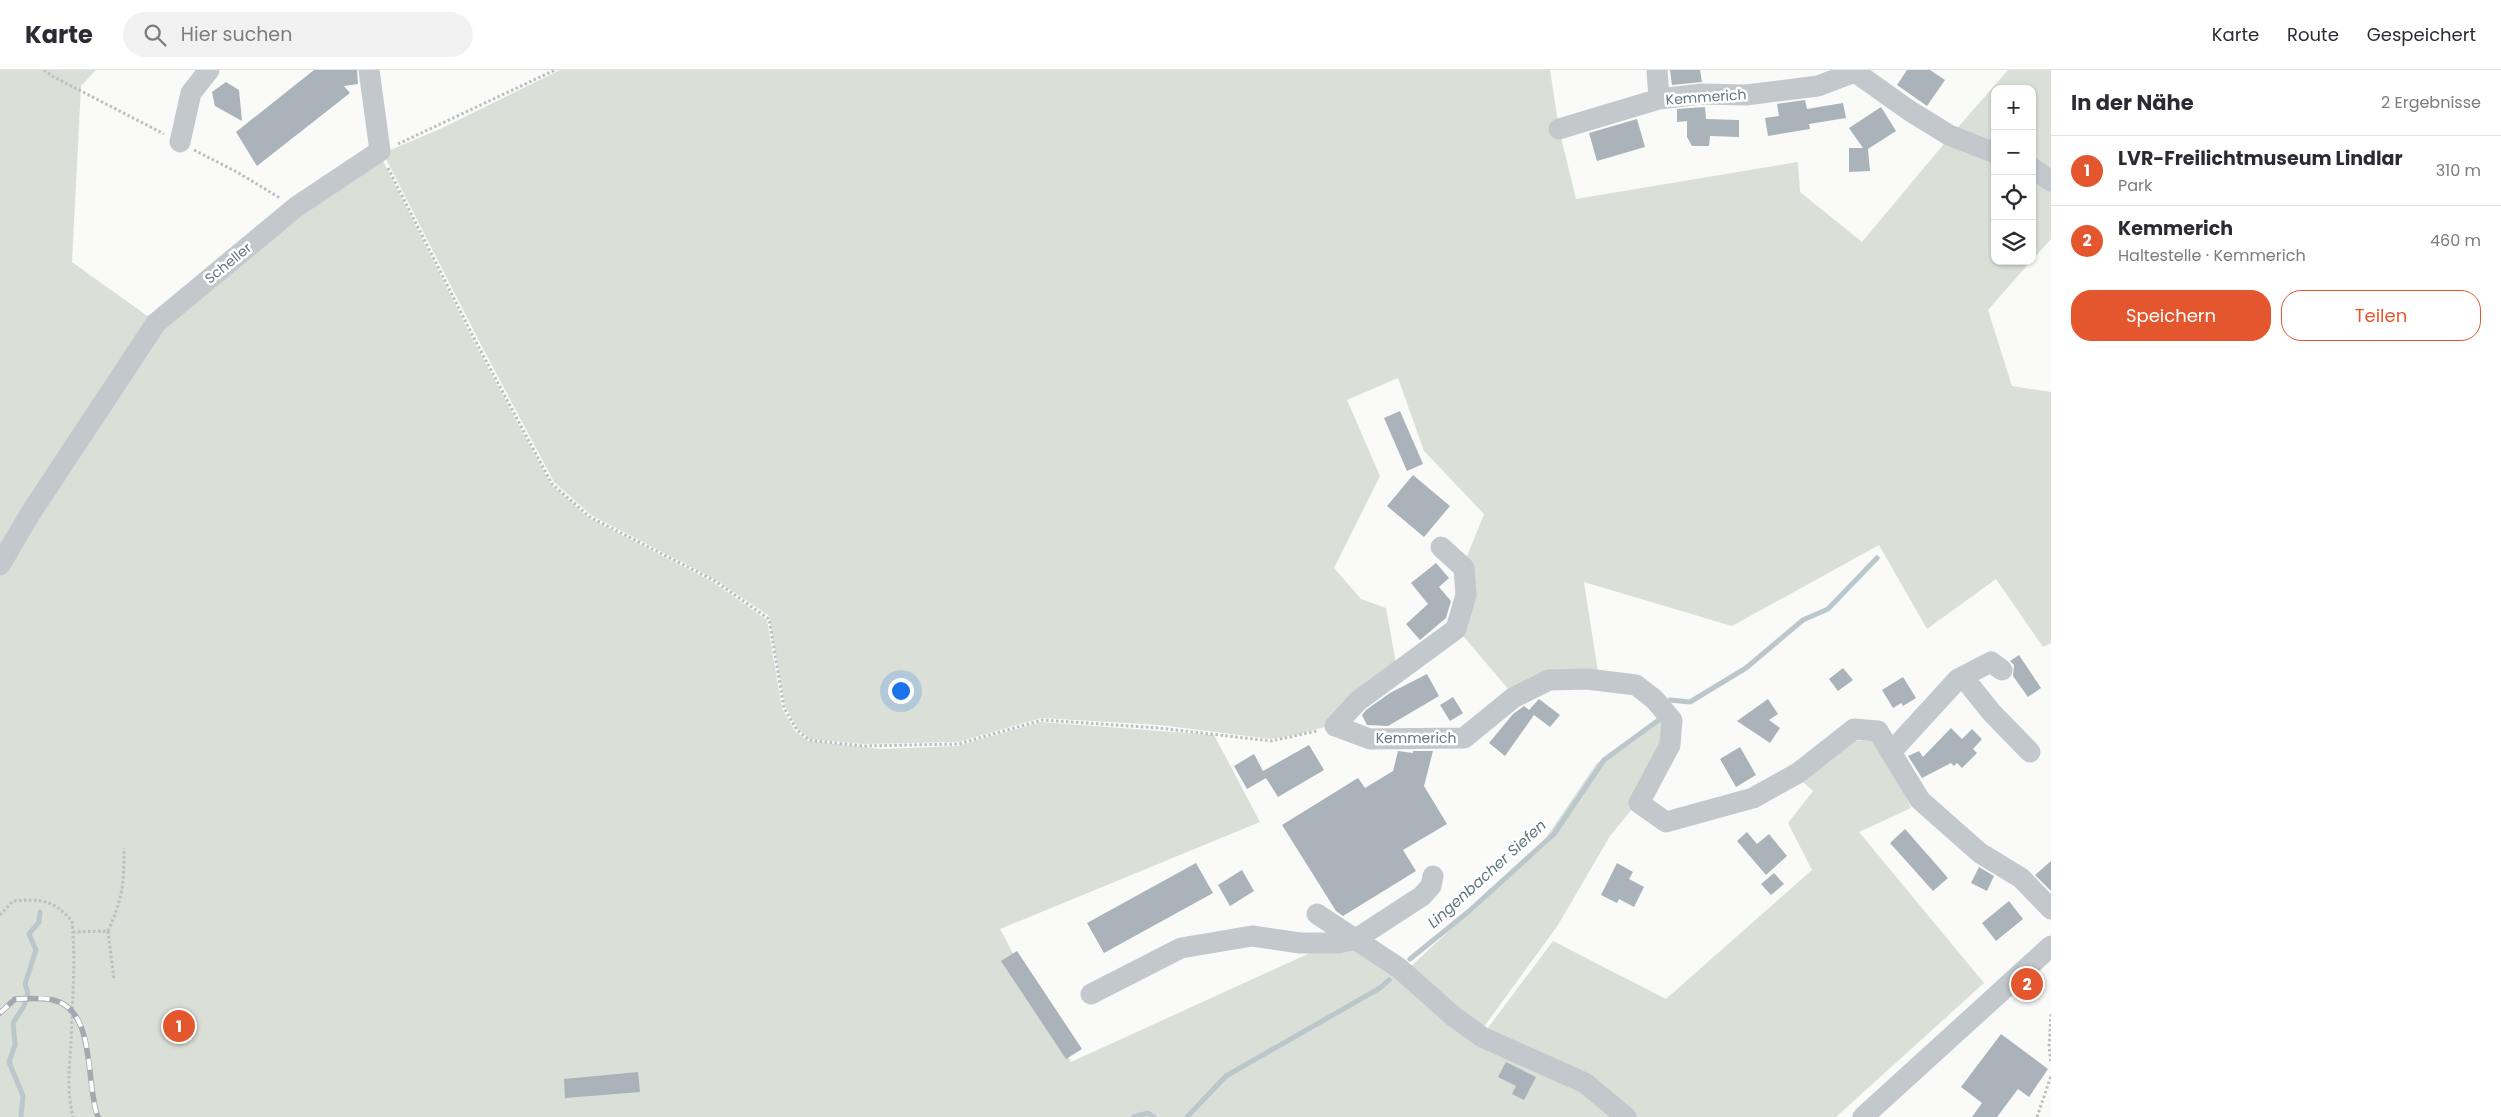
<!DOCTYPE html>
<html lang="de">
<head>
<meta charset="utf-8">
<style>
  :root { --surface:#fff; --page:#f2f2f3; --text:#2b2b33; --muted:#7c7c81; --line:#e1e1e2; --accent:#e4572e }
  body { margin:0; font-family:Poppins,sans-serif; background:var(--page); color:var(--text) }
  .controls { position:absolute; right:15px; top:15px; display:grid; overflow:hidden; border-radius:10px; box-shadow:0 1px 4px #0004 }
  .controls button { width:45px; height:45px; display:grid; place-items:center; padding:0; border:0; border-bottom:1px solid var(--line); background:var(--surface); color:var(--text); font:25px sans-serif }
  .you { position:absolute; left:900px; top:620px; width:18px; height:18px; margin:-12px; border:4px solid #fff; border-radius:50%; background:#1a73e8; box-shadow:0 0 0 8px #1a73e833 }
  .badge { display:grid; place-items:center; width:32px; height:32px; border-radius:50%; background:var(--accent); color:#fff; font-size:16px; font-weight:700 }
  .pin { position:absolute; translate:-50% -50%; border:2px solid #fff; box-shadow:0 1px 5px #0006 }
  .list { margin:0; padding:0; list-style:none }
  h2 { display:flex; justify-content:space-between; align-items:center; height:65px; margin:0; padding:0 20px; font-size:21px }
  h2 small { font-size:16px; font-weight:400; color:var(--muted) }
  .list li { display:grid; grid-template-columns:32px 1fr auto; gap:15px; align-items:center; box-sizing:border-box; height:70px; padding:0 20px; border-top:1px solid var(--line) }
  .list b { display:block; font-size:19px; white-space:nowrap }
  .list p { margin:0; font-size:16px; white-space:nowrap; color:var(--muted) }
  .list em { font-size:16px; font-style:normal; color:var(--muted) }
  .actions { display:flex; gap:10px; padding:15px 20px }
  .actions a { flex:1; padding:11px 0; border:1px solid var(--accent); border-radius:20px; text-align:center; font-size:18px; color:var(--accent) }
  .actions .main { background:var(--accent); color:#fff }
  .icon { flex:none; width:28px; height:28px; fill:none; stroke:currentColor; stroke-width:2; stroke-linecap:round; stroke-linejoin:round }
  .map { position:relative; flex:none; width:2051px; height:1047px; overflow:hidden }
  header { display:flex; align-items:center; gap:30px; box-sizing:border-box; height:70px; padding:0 25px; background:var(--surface); border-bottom:1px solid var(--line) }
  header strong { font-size:24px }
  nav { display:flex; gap:28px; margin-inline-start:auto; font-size:18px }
  .search { width:350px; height:45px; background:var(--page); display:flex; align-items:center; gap:12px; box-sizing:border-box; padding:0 18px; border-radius:28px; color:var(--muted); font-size:19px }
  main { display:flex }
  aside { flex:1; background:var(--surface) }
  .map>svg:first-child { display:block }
</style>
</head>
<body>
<header>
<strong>Karte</strong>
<div class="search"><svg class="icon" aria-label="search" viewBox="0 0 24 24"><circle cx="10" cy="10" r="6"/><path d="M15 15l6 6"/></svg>Hier suchen</div>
<nav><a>Karte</a><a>Route</a><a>Gespeichert</a></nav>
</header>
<main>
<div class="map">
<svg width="2051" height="1047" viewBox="0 0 2051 1047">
  <rect width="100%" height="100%" fill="#fafaf8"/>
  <path fill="#dadfd7" d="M0,0H96L81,16L72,192L153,250L0,485Z
    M560,0H1550L1559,59L1576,129L1798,92L1800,122L1862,172L1948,69L1995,86V191H2031L1988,240L2012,316L2051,322V573L2043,577L1996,509L1927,559L1879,475L1732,556L1584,512L1599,609L1509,620L1459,561L1464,494L1484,444L1424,381L1398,308L1347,330L1380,406L1334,498L1361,529L1386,538L1397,599L1332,655L1299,664L1271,669L1160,655L1041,648L958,672L863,674L810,669L798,659L785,636L769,546L716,510L591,445L554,412L479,271L383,83L440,59Z
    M2008,0H2051V107L2032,94V19H1995V79L1953,63Z
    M379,83L474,272L551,415L589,448L713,512L767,550L782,638L795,661L808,671L881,679L957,676L1041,652L1214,665L1260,752L1000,859L1071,992L1345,867L1410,919L1584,1015L1622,1047H0V507L32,446L158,255Z
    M2032,100L2051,114V169L2032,190Z
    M1665,645L1669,652L1637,733L1610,766L1558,855L1481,961L1408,899L1541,775L1597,693Z
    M1876,670L1886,683L1911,738L1859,762L1984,913L1836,1047H1629L1484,963L1553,871L1666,929L1812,800L1788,753L1813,721L1802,711L1848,671Z"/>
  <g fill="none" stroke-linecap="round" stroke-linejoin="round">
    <path stroke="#bbc7cb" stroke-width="5" d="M1670,630L1690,632L1746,598L1803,550L1828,539L1877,488
      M1410,889L1468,842L1554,764L1604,690L1660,649
      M21,1047L23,1026L9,992L15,975L13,953L24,936L28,923L25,914L36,880L29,864L39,852L40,842
      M1134,1047L1148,1043L1154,1047
      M1187,1047L1226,1006L1380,918L1389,910"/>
  </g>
  <path fill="#aab3b9" d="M314,0H357L358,14L344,16L350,23L257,96L236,62Z
    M1670,0H1700L1702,12L1672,15Z
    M1907,0H1930L1945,10L1927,36L1897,15Z
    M226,12L239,20L242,51L215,36L212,22Z
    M1805,30L1807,39L1843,33L1846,48L1809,54L1810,59L1768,66L1765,48L1779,46L1777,34Z
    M1705,37L1706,49L1739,50V67L1710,66L1709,76H1692L1687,67V51L1677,52V39Z
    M1881,37L1896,61L1868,79L1870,101L1849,102V78H1863L1849,58Z
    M1637,49L1645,77L1597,91L1589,63Z
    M1400,341L1423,394L1407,401L1384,348Z
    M1413,405L1450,436L1424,467L1387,436Z
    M1436,493L1449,508L1439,517L1451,531L1446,548L1420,570L1406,554L1428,534L1411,513Z
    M2019,585L2041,618L2028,627L2013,606L2014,595L2010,591Z
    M1843,598L1853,610L1838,621L1829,609Z
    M1427,604L1439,626L1388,656L1367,655L1362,645L1366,640L1390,623Z
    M1903,607L1916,628L1903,636L1901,633L1893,638L1882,620Z
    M1453,627L1463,643L1450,651L1440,635Z
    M1539,629L1560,645L1550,657L1534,645L1505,686L1489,673L1513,644L1524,636L1529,640Z
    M1768,629L1778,644L1769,650L1780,658L1770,673L1737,651Z
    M1951,658L1962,669L1972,659L1982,669L1973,679L1977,683L1962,698L1957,693L1954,696L1951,693L1922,708L1908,686L1919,681L1923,687Z
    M1309,675L1324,700L1278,727L1266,708L1247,719L1234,696L1254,684L1263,701Z
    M1740,677L1756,705L1736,717L1720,689Z
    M1398,681L1413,683V681H1433L1424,716L1447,754L1403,780L1416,801L1343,846L1336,841L1282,755L1358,708L1365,718L1393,701Z
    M1905,759L1948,808L1933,821L1890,773Z
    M1747,762L1757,774L1769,764L1787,786L1766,805L1737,771Z
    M2051,791V821L2035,805Z
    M1196,793L1213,823L1104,883L1087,853Z
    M1617,793L1633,802L1629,809L1644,817L1634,837L1619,829L1617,833L1601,825Z
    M1979,797L1994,806L1987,821L1971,813Z
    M1242,800L1254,821L1230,836L1218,815Z
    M1774,803L1784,814L1771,825L1761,814Z
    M2009,831L2023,849L1996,871L1982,853Z
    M1017,881L1082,979L1066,989L1001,891Z
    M2001,964L2048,999L2029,1027L2018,1019L1997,1047H1972L1982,1033L1961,1017Z
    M1506,992L1536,1007L1524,1030L1512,1024L1516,1016L1498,1007Z
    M638,1002L640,1022L565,1028L564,1009Z"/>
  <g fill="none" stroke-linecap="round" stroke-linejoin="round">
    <path stroke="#bbbfc2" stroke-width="3" stroke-dasharray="2.5 2.5" stroke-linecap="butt" d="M44,0L52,6L164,64
      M398,74L555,0
      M194,80L237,102L280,128
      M388,98L476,272L552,414L590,447L715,511L769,549L784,638L797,660L809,670L863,676L958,674L1042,650L1159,658L1271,671L1317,661
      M0,845L13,831C42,829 52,829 72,851C76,891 72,934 71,974C69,998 67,1024 73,1047
      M108,861L114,910
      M73,862L108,861C123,828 124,814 124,778
      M2051,944L2049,977L2051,993
      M2037,1047L2051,1006"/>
    <path stroke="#c3c8cc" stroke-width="21" d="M1657,0L1659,29
      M1855,0V2L1910,41L1949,65L1995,83
      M1559,59L1659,29L1702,24L1746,25L1818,16L1855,2
      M180,72L191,23L209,0
      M2032,98L2051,111
      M1441,477L1464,498L1466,525L1456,559L1358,631L1335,656L1370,669L1464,668L1513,628L1549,610L1587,609L1636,615L1654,629L1672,650L1670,675L1639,733L1666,752L1753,728L1798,703L1854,659L1878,661L1920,730L1980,783L2021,808L2051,839
      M0,495L30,444L156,253L296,137L380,81L369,0
      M1958,609L1967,612L1992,643L2030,682
      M1892,681L1958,609L1991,592L2002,600
      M1317,844L1399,898L1453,946L1482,967L1585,1013L1626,1047
      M1091,924L1181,878L1252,866L1300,873H1338L1356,869L1422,826L1431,816L1433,806
      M1863,1047L2051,876"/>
    <g stroke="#a2aab0" stroke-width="5.5">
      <path id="rail" d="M0,943L15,929C27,929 41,927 53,930C97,940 85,1014 98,1047"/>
    </g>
    <use href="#rail" stroke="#fff" stroke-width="4" stroke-dasharray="11" stroke-linecap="butt"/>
  </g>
  <g text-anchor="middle" stroke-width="5" stroke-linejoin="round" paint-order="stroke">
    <g font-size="14" fill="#657683" stroke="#fff">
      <text transform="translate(1706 27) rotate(-4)" y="5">Kemmerich</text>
      <text transform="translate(228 193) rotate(-39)" y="5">Scheller</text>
      <text x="1416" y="673">Kemmerich</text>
    </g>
    <g font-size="15" font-style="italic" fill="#60757c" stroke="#fff">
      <text transform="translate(1487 804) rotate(-42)" y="5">Lingenbacher Siefen</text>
    </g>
  </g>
</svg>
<div class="controls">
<button>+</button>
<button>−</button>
<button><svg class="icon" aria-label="locate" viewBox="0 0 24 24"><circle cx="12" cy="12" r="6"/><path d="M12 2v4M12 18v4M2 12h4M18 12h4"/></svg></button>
<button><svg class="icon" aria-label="layers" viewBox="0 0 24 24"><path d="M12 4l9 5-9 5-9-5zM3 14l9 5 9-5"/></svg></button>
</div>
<div class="you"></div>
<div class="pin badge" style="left:179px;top:956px">1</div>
<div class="pin badge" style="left:2027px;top:914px">2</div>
</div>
<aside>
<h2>In der Nähe<small>2 Ergebnisse</small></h2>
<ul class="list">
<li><span class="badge">1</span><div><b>LVR-Freilichtmuseum Lindlar</b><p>Park</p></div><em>310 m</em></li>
<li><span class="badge">2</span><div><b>Kemmerich</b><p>Haltestelle · Kemmerich</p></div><em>460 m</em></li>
</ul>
<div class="actions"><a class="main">Speichern</a><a>Teilen</a></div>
</aside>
</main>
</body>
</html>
